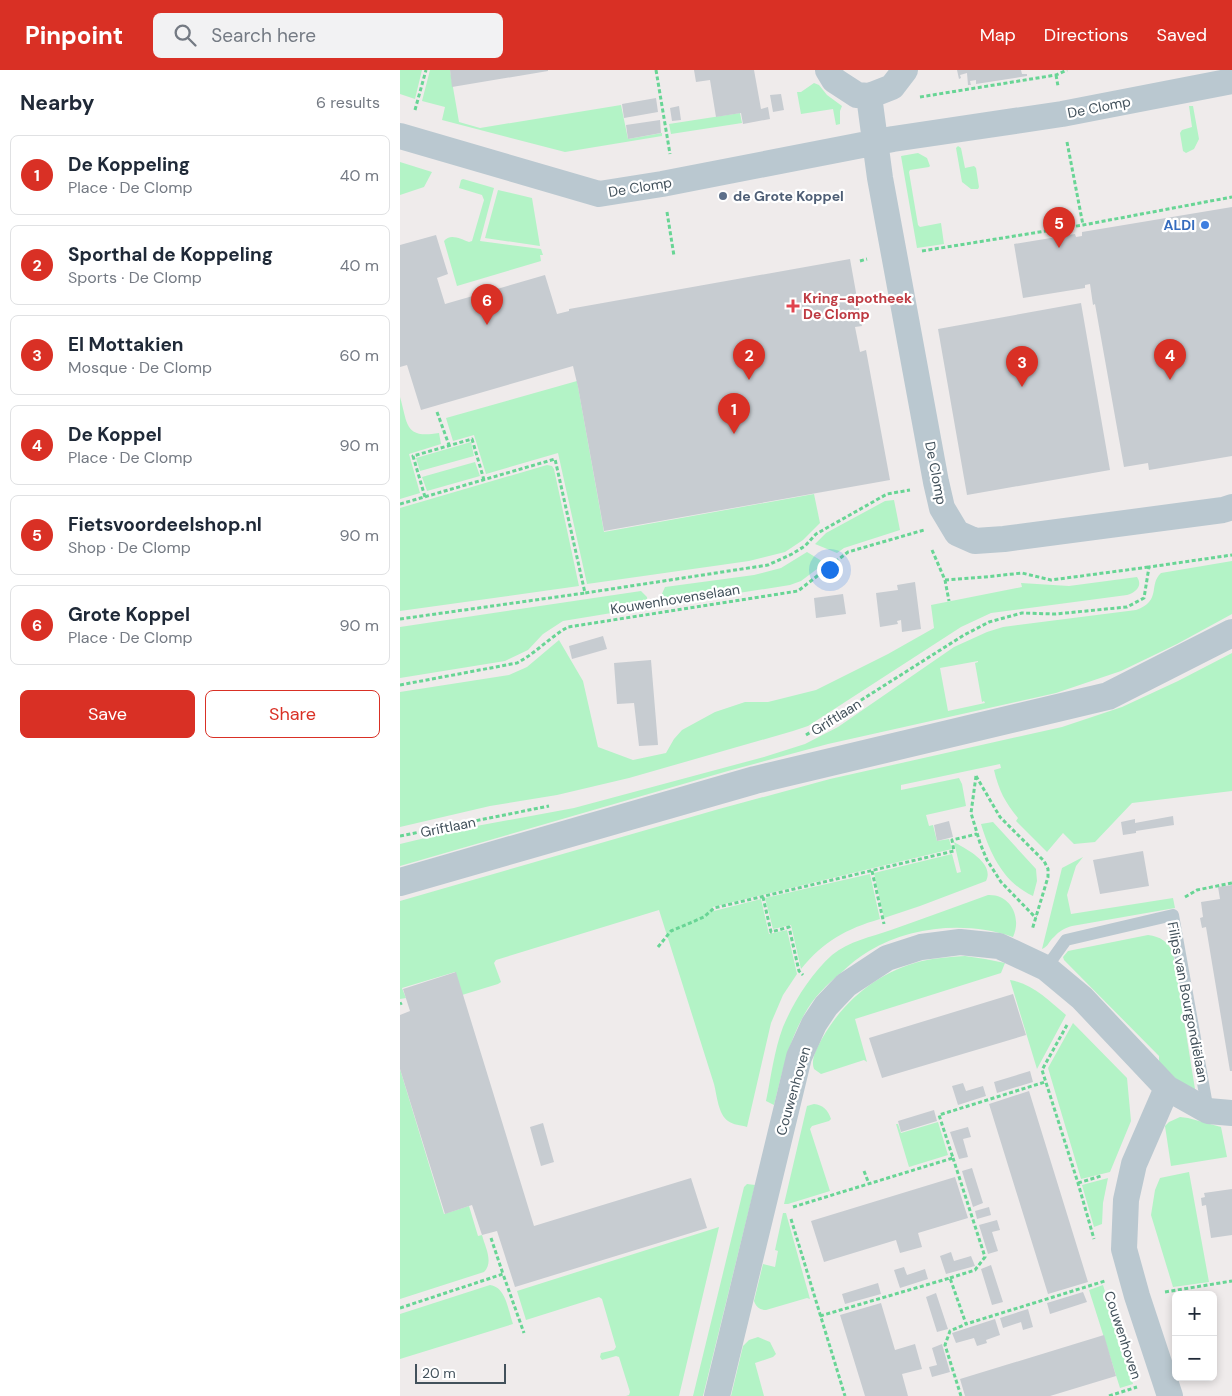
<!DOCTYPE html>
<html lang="en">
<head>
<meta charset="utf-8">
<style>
  :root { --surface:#fff; --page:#f2f2f3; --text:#1f2937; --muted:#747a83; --line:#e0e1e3; --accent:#d93025 }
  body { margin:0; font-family:"DM Sans",sans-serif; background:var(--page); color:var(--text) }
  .controls { position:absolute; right:15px; bottom:15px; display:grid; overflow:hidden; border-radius:8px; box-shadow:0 2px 8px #0003 }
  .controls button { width:45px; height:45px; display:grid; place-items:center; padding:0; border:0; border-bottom:1px solid var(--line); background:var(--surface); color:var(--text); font:25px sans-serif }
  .scale { position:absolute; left:15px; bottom:12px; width:91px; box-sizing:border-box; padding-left:5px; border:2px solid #42515b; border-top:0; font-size:14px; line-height:18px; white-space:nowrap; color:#42515b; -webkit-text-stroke:4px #fff; paint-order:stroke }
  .you { position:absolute; left:429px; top:499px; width:18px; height:18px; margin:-12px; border:4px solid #fff; border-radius:50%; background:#1a73e8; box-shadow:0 0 0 8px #1a73e833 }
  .badge { display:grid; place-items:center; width:32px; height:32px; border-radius:50%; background:var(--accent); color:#fff; font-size:16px; font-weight:700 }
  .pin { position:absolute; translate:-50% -41px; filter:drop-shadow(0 1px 2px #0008) }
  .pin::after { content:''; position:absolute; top:26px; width:18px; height:15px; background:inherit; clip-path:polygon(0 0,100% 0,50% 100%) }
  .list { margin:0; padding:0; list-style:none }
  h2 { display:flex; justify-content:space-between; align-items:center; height:65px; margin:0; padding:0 20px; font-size:21px }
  h2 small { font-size:16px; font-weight:400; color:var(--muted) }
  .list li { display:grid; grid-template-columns:32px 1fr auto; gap:15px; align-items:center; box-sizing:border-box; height:80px; margin:0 10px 10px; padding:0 10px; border:1px solid var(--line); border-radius:8px }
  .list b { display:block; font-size:19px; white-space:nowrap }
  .list p { margin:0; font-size:16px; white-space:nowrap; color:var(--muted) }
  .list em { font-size:16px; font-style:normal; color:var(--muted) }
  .actions { display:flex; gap:10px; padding:15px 20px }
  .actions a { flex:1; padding:11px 0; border:1px solid var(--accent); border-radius:8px; text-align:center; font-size:18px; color:var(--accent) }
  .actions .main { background:var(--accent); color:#fff }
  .icon { flex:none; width:28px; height:28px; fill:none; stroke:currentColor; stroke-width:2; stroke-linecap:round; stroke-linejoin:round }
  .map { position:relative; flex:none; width:832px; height:1326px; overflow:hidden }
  header { display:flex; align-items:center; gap:30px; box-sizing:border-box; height:70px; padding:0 25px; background:var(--accent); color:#fff }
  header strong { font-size:24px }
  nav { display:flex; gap:28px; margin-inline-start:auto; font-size:18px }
  .search { width:350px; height:45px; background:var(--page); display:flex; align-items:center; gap:12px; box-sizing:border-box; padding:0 18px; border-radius:8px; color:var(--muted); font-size:19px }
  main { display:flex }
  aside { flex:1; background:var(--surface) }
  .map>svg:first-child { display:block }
</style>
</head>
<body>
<header>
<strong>Pinpoint</strong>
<div class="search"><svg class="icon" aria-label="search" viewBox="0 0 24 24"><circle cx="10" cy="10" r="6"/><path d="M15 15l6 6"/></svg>Search here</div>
<nav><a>Map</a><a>Directions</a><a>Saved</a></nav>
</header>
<main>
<aside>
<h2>Nearby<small>6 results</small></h2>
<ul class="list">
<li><span class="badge">1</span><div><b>De Koppeling</b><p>Place · De Clomp</p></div><em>40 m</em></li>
<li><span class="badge">2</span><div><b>Sporthal de Koppeling</b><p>Sports · De Clomp</p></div><em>40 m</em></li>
<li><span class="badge">3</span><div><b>El Mottakien</b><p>Mosque · De Clomp</p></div><em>60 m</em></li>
<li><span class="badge">4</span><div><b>De Koppel</b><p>Place · De Clomp</p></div><em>90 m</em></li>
<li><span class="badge">5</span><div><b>Fietsvoordeelshop.nl</b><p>Shop · De Clomp</p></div><em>90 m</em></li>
<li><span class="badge">6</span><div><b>Grote Koppel</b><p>Place · De Clomp</p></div><em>90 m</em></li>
</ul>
<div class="actions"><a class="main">Save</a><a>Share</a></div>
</aside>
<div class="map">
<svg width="832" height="1326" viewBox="0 0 832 1326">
  <rect width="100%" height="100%" fill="#efebeb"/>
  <path fill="#b3f3c6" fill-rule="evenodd" d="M0,0H22L15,29L0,24Z
    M30,0H50L59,52L80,58L221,35L228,69L262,63V66L165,82L42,50L45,37L22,31Z
    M414,13L419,15L427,25L442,36L440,41V54L436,55L433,39L401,44L397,22H401Z
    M789,36H793L799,69L794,79L786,83L783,81L780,63L782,60L792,57Z
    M340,43L342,53L271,64L269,54Z
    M558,76L561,78L565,98L574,96L576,98L579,117L578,119H571L562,112L556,78Z
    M518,83L527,88L530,96L529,97L510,100L509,102L518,155L520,157L541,153L544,174L517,178L501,86Z
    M0,92L32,102L24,117L0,125Z
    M63,109L94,118L80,171L141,179L143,185H140L141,191L57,216L44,171C50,163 61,169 69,172L72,171L84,130L82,125L59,118L61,110Z
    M98,120L132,128L140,176L85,168Z
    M177,311L204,462L414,424L420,453L403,470L385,482L349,491L187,514L158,383L86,404L74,365L53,371L46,348Z
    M0,327C8,354 4,369 39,363L41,374L9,384L20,423L0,429Z
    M71,372L74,386L20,401L16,388Z
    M75,392L80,406L27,421L22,407Z
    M147,395L152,396L154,399L179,516L0,541V438Z
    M494,430L500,460L444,478L437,483L415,474L426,463L485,431Z
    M407,482L425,493L401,511L390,515L262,535L261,526L265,517L354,505L381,498Z
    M832,491V544L777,574L721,601L656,623L428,674L328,701L0,796V774L71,757L174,738L364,687L405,674L438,657L554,577L587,562L603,557L736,540C762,531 748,515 761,503ZM578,591V592L575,593L582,632L584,631L585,633L548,641L540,598Z
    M737,507C743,516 736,522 727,525L591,543L561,557L408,656L393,661L229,708L157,725L90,736L0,757V622L109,605L127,597L159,570L183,611L198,677L233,690L266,683L274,669L282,660L315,642L345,632H368L416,620L488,584L534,558L531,535L622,517L621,513L669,516Z
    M241,521L247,527L248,537L163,551L143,564L128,580L105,591L0,608V557Z
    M832,583V721L732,733L695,772L674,774L663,763L647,782L616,751L618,748C605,732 599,721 594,700L601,698L600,694L501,715V720L559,708L562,714L566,736L526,745L529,756L533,755L537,771L549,769L552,779L312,837L314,841L361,829L369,864L387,860L397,904L383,925L371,953L347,1057C341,1055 333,1055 328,1051C318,1044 317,1025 314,1014L259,840L96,890L94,893L101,912L98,914L62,925L55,902L2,918L6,928L0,929V831L319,739L430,709L662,657L722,637L778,611Z
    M593,752L636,799L637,811L633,826C604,813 590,784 581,754Z
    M554,772C566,779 595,793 586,811L520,836L484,848L474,803L552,784L557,803L561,802Z
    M683,787L676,796L667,825L671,844L773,828L775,838L672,856C665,858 659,861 654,867C649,871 648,877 642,879L662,798Z
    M470,804L480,849C446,859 424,871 401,899L391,855L373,859L365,828Z
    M588,825C611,824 622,848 613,867C567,851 511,856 469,881C459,887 450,894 442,902C427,914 413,928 404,945C388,973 382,1004 374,1035L366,1031C371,1007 374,981 383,957C394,931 411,904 432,885C449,871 471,867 491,860C524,848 556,837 588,825Z
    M748,865C761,867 767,871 773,882L795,1019L789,1020L759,994V986L664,890L663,887L668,881Z
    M565,886L585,889L605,893L601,903L455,949L467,992L464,990L421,1004L414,999C410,989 418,976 423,967C445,929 480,901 522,891C536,888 550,887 565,886Z
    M610,910C633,914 648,930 666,945L637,999Z
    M673,953L727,1008L731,1051L710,1102L681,1109L648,998Z
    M0,999L44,1144L69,1136L78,1166L82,1165C85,1177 94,1192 84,1202L0,1229Z
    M414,1034C423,1035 428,1040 431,1049L429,1051L412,1056L410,1059L430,1121L388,1134H384L407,1036Z
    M780,1047L788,1048L821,1057L827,1087L771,1096L765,1056L769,1052Z
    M538,1052L548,1085L509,1097L496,1054H498L501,1063Z
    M789,1102L809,1212L773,1217L751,1145L755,1120L760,1108Z
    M708,1108L703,1133L702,1154L694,1157L682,1115Z
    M347,1114L355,1115L303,1326H293L344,1117Z
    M383,1143H386L410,1229L407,1228L366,1240C360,1240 356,1237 354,1231L363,1194L375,1197L378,1181L375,1180Z
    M319,1157L279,1326H226L229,1325L230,1322L219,1287L216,1286L202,1290L200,1287L201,1283L214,1280L216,1277L202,1229L199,1227L126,1250L117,1221Z
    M90,1215C106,1217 108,1240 113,1254L0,1289V1244Z
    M703,1215L733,1314L720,1318L689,1220Z
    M358,1267L370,1272L376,1284L373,1287L355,1293L364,1326H331L343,1276L349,1270Z"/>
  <path fill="#c7ccd1" d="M50,0H148V1L52,17Z
    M294,0H354L361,39L368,37L370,49L343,54L341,43L316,47L310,10L296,12Z
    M557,0H621L622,4H627V6L576,14V10L570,11L571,15H568L567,3L560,5L561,8L559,9Z
    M381,24L384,40L373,42L370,25Z
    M256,28L258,42L224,48L222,34Z
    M279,36L281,50L272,51L270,38Z
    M260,50L261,63L228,69L226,55Z
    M832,137V386L749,400L748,393L724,397L695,234L693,235L690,214L685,215V218L623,228L614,174L675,164L676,167L682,166V162Z
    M36,165L48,204L37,208L45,234L145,205L157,244L169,241V239L450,189L462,256L455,257L460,282L466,280L490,410L204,461L178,317L173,296L21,340L7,295L0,297V175Z
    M681,233L710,400L567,425L538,259Z
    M515,512L521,559L502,562L501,550L497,551L498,554L480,557L476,523L498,520L497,515Z
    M443,524L446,544L416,548L414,528Z
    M203,566L207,579L172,589L169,576Z
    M251,590L258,675L239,676L234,633L217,634L214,593Z
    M773,746L774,755L736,761V763L723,765L721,752L735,749V753Z
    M549,751L553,767L537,771L534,755Z
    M743,781L749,816L700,824L693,790Z
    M832,815V1001H830L806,857L802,858L800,848L803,847L801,832L820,829L818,817Z
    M56,902L134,1156L291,1108L307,1158L115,1217L97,1161L82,1165L72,1135L45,1144L0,999V945L10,941L3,919Z
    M613,924L626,965L482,1008L469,968Z
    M630,1001L633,1012L597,1023L594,1012Z
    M563,1013L566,1021L583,1016L586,1026L558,1035L552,1016Z
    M629,1021L688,1212L648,1224L589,1034Z
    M534,1040L537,1051L501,1062L498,1051Z
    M143,1053L154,1092L141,1096L130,1057Z
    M568,1057L571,1067L563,1069L568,1087L559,1089L550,1062Z
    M572,1098L583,1133L573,1137L562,1101Z
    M555,1107L568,1148L518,1163L522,1177L500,1183L496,1170L424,1192L411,1151Z
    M832,1119V1165L811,1168L806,1135L802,1136L801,1128L805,1127L804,1123Z
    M589,1137L591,1145L577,1149L575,1141Z
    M597,1150L600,1160L592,1162L598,1181L588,1184L579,1155Z
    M551,1182L554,1191L571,1186L575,1196L546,1204L540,1186Z
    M591,1195L603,1232L592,1235L581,1199Z
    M504,1197L507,1205L525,1199L528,1209L500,1218L494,1200Z
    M478,1213L481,1224L445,1234L442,1224Z
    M683,1222L687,1232L650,1244L647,1233Z
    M536,1223L548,1259L537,1262L526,1227Z
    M481,1233L495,1280L515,1274L522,1299L502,1304L508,1326H465L440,1245Z
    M628,1239L633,1257L623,1260L621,1252L603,1258L600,1248Z
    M595,1249L600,1265L586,1270L587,1273L577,1276L574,1268L556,1273L552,1263Z
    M704,1265L716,1306L650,1326H565L560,1309Z
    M542,1274L550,1302L532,1307L529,1297L537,1295L532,1278Z"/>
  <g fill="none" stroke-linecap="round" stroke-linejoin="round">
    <path stroke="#68d595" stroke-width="3" stroke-dasharray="4 2.5" stroke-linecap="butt" d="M256,0L270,84
      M656,5L658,16
      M520,27L656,5L667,0
      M15,40L26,0
      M667,72L683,155
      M267,142L274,186
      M522,181L683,155L832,127
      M460,191L467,189
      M37,342L49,375
      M25,427L13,386L72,369L84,410
      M0,434L155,389L185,523L368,495L392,484L405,476L416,464L487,424L510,420
      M532,480L545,510L549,531
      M545,510L585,507L622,503L651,510L749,497
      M0,549L185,523
      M0,615L117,593C136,583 150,567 168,557L398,521L448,482L524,460
      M406,665L564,565L589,552L622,543L655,544L727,537L744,528L749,497L832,485
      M576,706L600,747L644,791L648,799V807L632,860
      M576,706L571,743L580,773L587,790L601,812L636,848
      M0,766L149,736
      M472,801L484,854
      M363,827L371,862L389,857L399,901L403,905
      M785,827L797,820L832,813
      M258,877L271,861L304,847L314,838L554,781L552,770L577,764
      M0,934L2,933
      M667,955L642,1000L678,1113L694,1169
      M464,1101L469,1114
      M678,1113L701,1106
      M393,1137L553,1088L539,1045L645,1012
      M391,1149L445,1326
      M91,1168L103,1204
      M550,1208L575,1200L585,1187L553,1088
      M765,1222L832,1211
      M0,1238L103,1204L124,1263
      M420,1246L550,1208L566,1254L705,1211
      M561,1326L545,1275L550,1261L566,1254
      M709,1326L737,1317"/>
    <path stroke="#bac8d0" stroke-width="12" d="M646,898L666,870L773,845L808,1041"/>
    <path stroke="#bac8d0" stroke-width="26" d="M428,0L434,10L457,25L469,26L492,17L505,0
      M469,26L480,108L536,412L542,438L557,463L575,471L604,469L823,440L832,437
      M0,66L199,124L262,114L493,69L662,44L832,11
      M767,1018L734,1094L726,1130L724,1179L737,1226L770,1326
      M317,1326L399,987L414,954L426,936L446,915L487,888L521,877L560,872L599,876L646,898L682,928L767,1018L808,1041L832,1043"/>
    <path stroke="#bac8d0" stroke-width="28" d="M0,812L355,710L708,626L832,563"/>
  </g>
  <circle fill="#5c6f8a" stroke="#fff" stroke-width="2" cx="323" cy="126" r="5"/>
  <circle fill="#3f7fe0" stroke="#fff" stroke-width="2" cx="805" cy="155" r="5"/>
  <path fill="#e0444e" stroke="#fff" stroke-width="2" d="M390.5 228.5h5v5h5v5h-5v5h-5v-5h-5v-5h5z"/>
  <g text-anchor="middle" stroke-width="4.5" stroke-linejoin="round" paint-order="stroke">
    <g font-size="14" fill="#42515b" stroke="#fff">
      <text transform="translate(699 37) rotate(-11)" y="5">De Clomp</text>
      <text transform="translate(240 117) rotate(-9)" y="5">De Clomp</text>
      <text transform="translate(536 403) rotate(79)" y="5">De Clomp</text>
      <text transform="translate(275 529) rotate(-9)" y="5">Kouwenhovenselaan</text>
      <text transform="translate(436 647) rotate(-32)" y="5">Griftlaan</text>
      <text transform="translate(48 757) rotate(-11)" y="5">Griftlaan</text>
      <text transform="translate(788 932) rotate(79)" y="5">Filips van Bourgondiëlaan</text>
      <text transform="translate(393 1021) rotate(-74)" y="5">Couwenhoven</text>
      <text transform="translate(723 1265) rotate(72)" y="5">Couwenhoven</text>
    </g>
    <g font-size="14" font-weight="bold" fill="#4e5e75" stroke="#fff" text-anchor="start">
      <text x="333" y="131">de Grote Koppel</text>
    </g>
    <g font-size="14" font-weight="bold" fill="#366cbe" stroke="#fff" text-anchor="end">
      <text x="795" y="160">ALDI</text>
    </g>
    <g font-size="14" font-weight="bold" fill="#be3a42" stroke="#fff" text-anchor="start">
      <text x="403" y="233">Kring-apotheek<tspan x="403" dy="16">De Clomp</tspan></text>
    </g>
  </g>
</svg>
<div class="controls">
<button>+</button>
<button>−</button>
</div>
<div class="scale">20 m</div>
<div class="you"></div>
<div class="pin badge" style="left:334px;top:364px">1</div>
<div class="pin badge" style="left:349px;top:310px">2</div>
<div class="pin badge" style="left:622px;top:317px">3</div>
<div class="pin badge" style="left:770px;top:310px">4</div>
<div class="pin badge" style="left:659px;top:178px">5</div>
<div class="pin badge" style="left:87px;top:255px">6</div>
</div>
</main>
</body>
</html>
